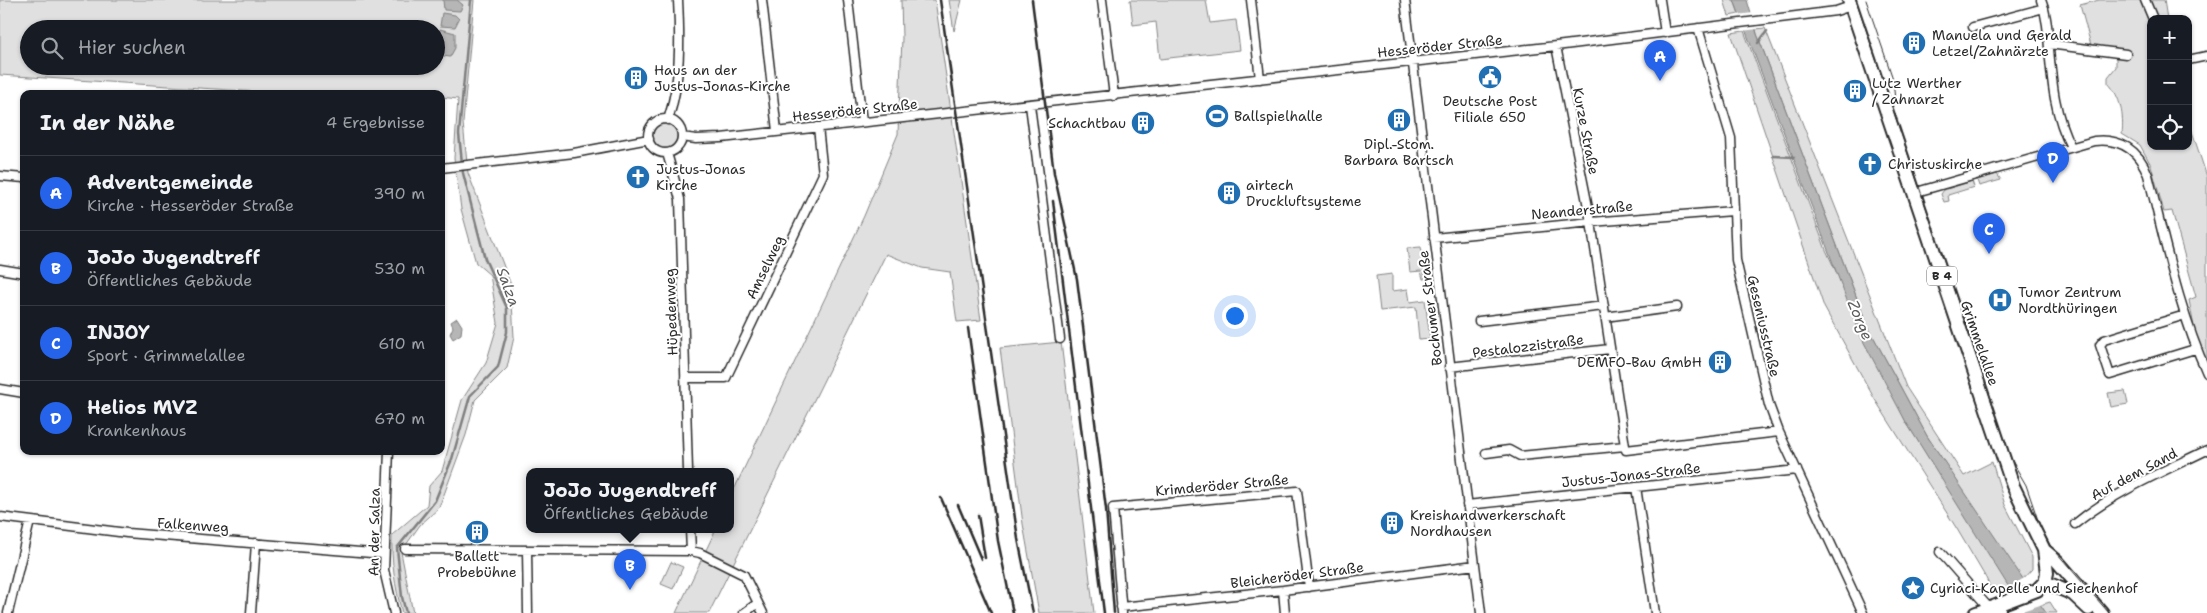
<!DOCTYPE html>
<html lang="de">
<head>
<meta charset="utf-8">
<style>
  :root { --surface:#171b24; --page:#20242c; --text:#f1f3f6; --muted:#9ea1a6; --line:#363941; --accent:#2563eb }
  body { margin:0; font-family:"Shantell Sans",sans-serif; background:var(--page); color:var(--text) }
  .controls { position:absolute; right:15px; top:15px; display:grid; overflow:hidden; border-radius:10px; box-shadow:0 1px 4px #0004 }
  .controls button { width:45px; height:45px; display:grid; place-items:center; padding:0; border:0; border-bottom:1px solid var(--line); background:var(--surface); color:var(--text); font:25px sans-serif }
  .you { position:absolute; left:1234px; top:315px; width:18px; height:18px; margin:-12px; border:4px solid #fff; border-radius:50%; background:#1a73e8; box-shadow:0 0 0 8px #1a73e833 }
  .badge { display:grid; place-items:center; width:32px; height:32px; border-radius:50%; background:var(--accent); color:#fff; font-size:16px; font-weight:700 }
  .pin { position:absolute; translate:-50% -41px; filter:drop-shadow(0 1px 2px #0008) }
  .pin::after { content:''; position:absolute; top:26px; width:18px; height:15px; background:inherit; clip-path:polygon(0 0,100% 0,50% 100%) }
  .popup { position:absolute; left:526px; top:468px; width:208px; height:65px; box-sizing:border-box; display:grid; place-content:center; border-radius:10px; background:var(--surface); filter:drop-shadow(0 1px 4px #0005); font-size:16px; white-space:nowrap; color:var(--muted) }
  .popup b { font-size:19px; color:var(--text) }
  .popup::after { content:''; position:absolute; left:50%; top:100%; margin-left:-10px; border:10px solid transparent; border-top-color:var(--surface) }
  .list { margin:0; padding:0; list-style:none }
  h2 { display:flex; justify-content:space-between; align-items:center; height:65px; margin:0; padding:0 20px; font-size:21px }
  h2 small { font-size:16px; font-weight:400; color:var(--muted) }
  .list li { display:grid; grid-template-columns:32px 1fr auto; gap:15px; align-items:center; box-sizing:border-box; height:75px; padding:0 20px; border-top:1px solid var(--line) }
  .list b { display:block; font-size:19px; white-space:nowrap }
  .list p { margin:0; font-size:16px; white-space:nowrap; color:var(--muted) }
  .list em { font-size:16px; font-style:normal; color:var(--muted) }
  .icon { flex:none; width:28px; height:28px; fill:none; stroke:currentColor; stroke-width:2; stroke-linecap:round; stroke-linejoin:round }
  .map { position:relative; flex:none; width:2207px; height:613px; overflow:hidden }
  .search { position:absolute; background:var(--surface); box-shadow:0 1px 4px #0004; left:20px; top:20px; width:425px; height:55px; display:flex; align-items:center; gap:12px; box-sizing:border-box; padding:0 18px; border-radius:28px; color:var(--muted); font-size:19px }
  .panel { position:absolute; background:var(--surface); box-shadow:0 1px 4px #0004; left:20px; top:90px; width:425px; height:365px; border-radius:10px }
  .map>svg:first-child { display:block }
</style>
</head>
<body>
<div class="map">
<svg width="2207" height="613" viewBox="0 0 2207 613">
  <rect width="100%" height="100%" fill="#fff"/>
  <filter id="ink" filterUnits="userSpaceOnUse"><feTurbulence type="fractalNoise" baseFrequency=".02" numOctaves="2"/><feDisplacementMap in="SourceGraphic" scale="10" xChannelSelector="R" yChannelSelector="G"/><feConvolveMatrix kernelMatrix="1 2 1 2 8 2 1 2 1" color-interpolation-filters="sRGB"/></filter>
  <g filter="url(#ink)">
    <path fill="#e0e0e0" stroke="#868686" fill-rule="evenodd" d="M0,0H474L463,123L468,173L511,285L514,337L507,368L475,400L466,435L439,508L420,525L401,552L413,613H402C395,586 391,562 392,535L427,505L429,486L442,471L462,400L486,363L498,323L490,275L476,263L461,209L454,158L458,99L441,97V94H291L0,75ZM29,29H436V66H29Z
      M901,0H935L981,320L957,322L950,272L922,268L886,254L709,613H676L716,529H730V498L864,216L898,134L902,38Z
      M949,0H962L954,31Z
      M1130,0H1206L1210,23L1236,20L1240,50L1160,59L1156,22L1133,25Z
      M1724,0H1734L1739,14L1729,16Z
      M2099,0H2142L2151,23V146H2188V119L2207,177V361L2198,348L2189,300L2196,297L2172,211L2164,212L2151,165L2140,145L2122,134C2124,116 2121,97 2108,83V77L2116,67V49L2091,45L2080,5Z
      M2148,0H2164L2167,19H2156Z
      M1765,28L1906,387L1964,476L1992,462L2005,505L2032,557V569L2022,580L1927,436L1867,325L1757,34L1756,29Z
      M1744,31L1826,250L1906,422L2011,587L1993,594L1986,578L1957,529L1874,398L1824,307L1731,33Z
      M653 136a12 12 0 1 1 24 0a12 12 0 1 1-24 0Z
      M1997,174L2001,180L1979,186L1977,180Z
      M1972,181L1974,187L1948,195L1949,201L1944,202L1941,194L1944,190Z
      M1421,247L1425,279H1423L1421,271L1410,272L1407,248Z
      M1392,274V291L1408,289L1410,302L1425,300L1430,339L1419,340L1416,307L1380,311L1376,276Z
      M1061,342L1094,613H1039L1023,524L1000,348Z
      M2125,391L2128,404L2111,407L2108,393Z
      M671,562L683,567L673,589L661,584Z
      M2050,602L2057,613H2046L2040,605Z"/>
    <path fill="#b6b6b6" stroke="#7e7e7e" d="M443,0H457L463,5L460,11L444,10Z
      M1734,0H1747L1757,34L1867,325L1927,436L2046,613H2025L1906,422L1860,335Z
      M442,13L455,15L459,19L455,27L440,26Z
      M440,29L455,33V48L450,57L436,55Z
      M457,318L462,326L461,334L453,339L450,334L453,327L451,322Z"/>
    <path fill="#fff" d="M1753,13L1758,29L1742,31L1736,15Z
      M2024,578L2043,604L2022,611L2009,588Z"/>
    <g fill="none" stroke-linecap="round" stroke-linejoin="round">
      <path stroke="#7e7e7e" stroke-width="2.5" d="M1758,43L1767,31
        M1773,156L1794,157
        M406,613L402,597L397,548L435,501L452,459L470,396L498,367L507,332V308L485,259L463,173L459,134L471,0"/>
      <g stroke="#2b2b2b" stroke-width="11">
        <path id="minor" d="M762,0L777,131
          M848,0L862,122
          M1102,0L1114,96
          M1251,0L1260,79
          M1405,0L1481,613
          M1660,0L1665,33
          M2041,0C2047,16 2048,32 2049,49C2052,83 2055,117 2071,147
          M2145,0L2153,19
          M1973,27L2044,8
          M1698,28L1731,138L1736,260L1769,405L1779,432L1863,613
          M2049,44L2126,54
          M1556,46L1591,222L1625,446
          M2188,60L2207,56
          M1030,105L1060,339
          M648 136a17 17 0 1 1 34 0a17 17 0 1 1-34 0Z
          M668,120C681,81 680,40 678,0
          M682,137L696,139L721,138L1556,46L1836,11L1851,6
          M667,153L680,199L688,471
          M441,168L574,153L649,139
          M0,176L24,178
          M1913,193L2094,141C2120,138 2139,150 2148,175C2165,241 2179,311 2207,373
          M1434,238L1591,222L1733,211
          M0,269L24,273
          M2185,315L2104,340L2100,345L2110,375L2195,349
          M1605,317L1677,307
          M1479,321L1604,306
          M1449,367L1610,349
          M685,378H726L823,174L818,127
          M0,389L24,393
          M1625,446L1626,450L1779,432
          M389,451L384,570L394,613
          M1486,453L1509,450L1520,456L1625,446
          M1636,487L1655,613
          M1467,505L1797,470
          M0,517L127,533L384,554
          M2075,524C2114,492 2162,472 2207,450
          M690,529L691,551
          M405,549L691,551L700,553L744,575L763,613
          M527,550L528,613
          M1940,552L1989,608
          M1283,590L1285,613
          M1121,607L1283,590L1475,565
          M8,613L30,521
          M251,613L256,543
          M744,613L758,603
          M1122,613L1113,508L1297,491L1309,587"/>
      </g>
      <g stroke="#2b2b2b" stroke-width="15">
        <path id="secondary" d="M1975,613L2000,604"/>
      </g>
      <g stroke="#2b2b2b" stroke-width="16">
        <path id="primary" d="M1849,0L2013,486L2044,550L2047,573L2045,582L2037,590L2000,604L1998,613
          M2044,550L2057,561L2102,613
          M2045,582L2073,594L2089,609"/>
      </g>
      <use href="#minor" stroke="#fff" stroke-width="8"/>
      <use href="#secondary" stroke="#fff" stroke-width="11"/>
      <use href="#primary" stroke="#fff" stroke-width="12"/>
      <path stroke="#2b2b2b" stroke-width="1" d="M1856,0L2011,459L2026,485L2040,526L2050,545L2109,613
        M1866,0L1893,79L1895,101"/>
      <path stroke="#2b2b2b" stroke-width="2.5" d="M940,0L1018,539L1033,613
        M1032,0L1054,173L1077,279L1106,509L1114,613
        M1053,201L1104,613
        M968,328L998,541L1013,613
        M941,498L991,613
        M958,505L981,559
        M978,515L985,558"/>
    </g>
  </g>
  <defs>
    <g id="building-disc" transform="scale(1.25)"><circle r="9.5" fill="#1f6fb2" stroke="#fff"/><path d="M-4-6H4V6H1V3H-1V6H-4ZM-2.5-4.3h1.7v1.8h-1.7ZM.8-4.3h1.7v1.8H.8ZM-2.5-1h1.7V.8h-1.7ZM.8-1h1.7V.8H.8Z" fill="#fff"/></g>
    <g id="civic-disc" transform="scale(1.25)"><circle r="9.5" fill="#1f6fb2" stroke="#fff"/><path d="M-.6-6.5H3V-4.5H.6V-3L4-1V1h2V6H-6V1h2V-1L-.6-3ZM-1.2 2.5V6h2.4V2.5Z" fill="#fff"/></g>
    <g id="stadium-disc" transform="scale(1.25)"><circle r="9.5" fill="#1f6fb2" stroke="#fff"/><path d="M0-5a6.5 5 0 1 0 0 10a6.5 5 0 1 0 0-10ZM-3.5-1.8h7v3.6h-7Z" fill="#fff"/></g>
    <g id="church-disc" transform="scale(1.25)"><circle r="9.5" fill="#1f6fb2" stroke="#fff"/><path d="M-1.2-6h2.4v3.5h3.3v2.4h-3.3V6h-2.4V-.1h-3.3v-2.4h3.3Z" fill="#fff"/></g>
    <g id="hospital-disc" transform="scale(1.25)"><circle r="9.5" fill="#1f6fb2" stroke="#fff"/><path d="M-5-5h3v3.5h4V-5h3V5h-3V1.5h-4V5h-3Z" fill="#fff"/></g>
    <g id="sight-disc" transform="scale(1.25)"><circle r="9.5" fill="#1f6fb2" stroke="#fff"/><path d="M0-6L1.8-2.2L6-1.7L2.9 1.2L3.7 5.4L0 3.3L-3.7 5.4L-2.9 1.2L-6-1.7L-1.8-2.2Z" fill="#fff"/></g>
  </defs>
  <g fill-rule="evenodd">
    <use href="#building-disc" x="1914" y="43"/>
    <use href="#civic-disc" x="1490" y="77"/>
    <use href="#building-disc" x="636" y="78"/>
    <use href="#building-disc" x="1855" y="91"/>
    <use href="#stadium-disc" x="1217" y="116"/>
    <use href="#building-disc" x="1399" y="120"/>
    <use href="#building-disc" x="1143" y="123"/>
    <use href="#church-disc" x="1870" y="164"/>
    <use href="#church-disc" x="638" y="177"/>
    <use href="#building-disc" x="1229" y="193"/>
    <use href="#hospital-disc" x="2000" y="300"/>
    <use href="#building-disc" x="1720" y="362"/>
    <use href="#building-disc" x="1392" y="523"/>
    <use href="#building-disc" x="477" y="532"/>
    <use href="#sight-disc" x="1913" y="588"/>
  </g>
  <g text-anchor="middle" stroke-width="4" stroke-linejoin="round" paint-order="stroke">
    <rect fill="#fff" stroke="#6b6b6b" stroke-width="1" x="1927" y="266.5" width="30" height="19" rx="4"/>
    <g font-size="12" font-weight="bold" fill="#2b2b2b">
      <text x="1942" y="280">B 4</text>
    </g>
    <g font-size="14" fill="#2b2b2b" stroke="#fff" text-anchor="start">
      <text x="1932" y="40">Manuela und Gerald<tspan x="1932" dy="16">Letzel/Zahnärzte</tspan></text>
      <text x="654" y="75">Haus an der<tspan x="654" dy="16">Justus-Jonas-Kirche</tspan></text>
      <text x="1872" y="88">Lutz Werther<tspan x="1872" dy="16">/ Zahnarzt</tspan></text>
      <text x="1490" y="106" text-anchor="middle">Deutsche Post<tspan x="1490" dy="16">Filiale 650</tspan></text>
      <text x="1234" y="121">Ballspielhalle</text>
      <text x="1126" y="128" text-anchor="end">Schachtbau</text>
      <text x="1399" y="149" text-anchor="middle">Dipl.-Stom.<tspan x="1399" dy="16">Barbara Bartsch</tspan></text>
      <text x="1888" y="169">Christuskirche</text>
      <text x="656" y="174">Justus-Jonas<tspan x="656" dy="16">Kirche</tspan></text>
      <text x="1246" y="190">airtech<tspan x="1246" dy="16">Druckluftsysteme</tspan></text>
      <text x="2018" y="297">Tumor Zentrum<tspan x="2018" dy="16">Nordthüringen</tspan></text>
      <text x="1702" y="367" text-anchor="end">DEMFO-Bau GmbH</text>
      <text x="1410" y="520">Kreishandwerkerschaft<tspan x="1410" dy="16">Nordhausen</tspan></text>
      <text x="477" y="561" text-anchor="middle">Ballett<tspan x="477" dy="16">Probebühne</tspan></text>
      <text x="1930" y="593">Cyriaci-Kapelle und Siechenhof</text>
    </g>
    <g font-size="14" fill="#2b2b2b" stroke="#fff">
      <text transform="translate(1440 46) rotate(-6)" y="5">Hesseröder Straße</text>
      <text transform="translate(855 110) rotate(-6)" y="5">Hesseröder Straße</text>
      <text transform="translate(1586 131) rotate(79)" y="5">Kurze Straße</text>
      <text transform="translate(1582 210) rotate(-5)" y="5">Neanderstraße</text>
      <text transform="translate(765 267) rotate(-64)" y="5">Amselweg</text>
      <text transform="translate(1430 308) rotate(-97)" y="5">Bochumer Straße</text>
      <text transform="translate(671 312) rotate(-92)" y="5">Hüpedenweg</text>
      <text transform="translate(1764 326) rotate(77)" y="5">Geseniusstraße</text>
      <text transform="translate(1980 343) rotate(71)" y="5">Grimmelallee</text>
      <text transform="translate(1528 346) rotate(-7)" y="5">Pestalozzistraße</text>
      <text transform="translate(2134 474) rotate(-28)" y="5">Auf dem Sand</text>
      <text transform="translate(1631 475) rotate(-6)" y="5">Justus-Jonas-Straße</text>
      <text transform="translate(1222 485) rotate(-5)" y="5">Krimderöder Straße</text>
      <text transform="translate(193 525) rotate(4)" y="5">Falkenweg</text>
      <text transform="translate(374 532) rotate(-89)" y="5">An der Salza</text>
      <text transform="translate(1297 575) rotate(-7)" y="5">Bleicheröder Straße</text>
    </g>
    <g font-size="15" font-style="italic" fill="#5c5c5c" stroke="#fff">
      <text transform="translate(508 287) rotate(70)" y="5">Salza</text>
      <text transform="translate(1860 320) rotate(67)" y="5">Zorge</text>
    </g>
  </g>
</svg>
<div class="controls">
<button>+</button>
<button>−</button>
<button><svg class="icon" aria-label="locate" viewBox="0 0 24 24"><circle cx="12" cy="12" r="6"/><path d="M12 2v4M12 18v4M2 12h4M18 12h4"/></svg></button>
</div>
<div class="you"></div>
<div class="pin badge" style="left:1660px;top:81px">A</div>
<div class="pin badge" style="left:630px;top:590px">B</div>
<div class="popup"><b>JoJo Jugendtreff</b>Öffentliches Gebäude</div>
<div class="pin badge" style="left:1989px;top:254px">C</div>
<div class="pin badge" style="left:2053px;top:183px">D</div>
<div class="search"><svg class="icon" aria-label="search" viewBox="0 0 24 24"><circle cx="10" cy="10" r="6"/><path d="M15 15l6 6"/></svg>Hier suchen</div>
<section class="panel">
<h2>In der Nähe<small>4 Ergebnisse</small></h2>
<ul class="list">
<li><span class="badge">A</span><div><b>Adventgemeinde</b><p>Kirche · Hesseröder Straße</p></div><em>390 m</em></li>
<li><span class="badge">B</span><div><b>JoJo Jugendtreff</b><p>Öffentliches Gebäude</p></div><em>530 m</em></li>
<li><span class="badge">C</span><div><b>INJOY</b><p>Sport · Grimmelallee</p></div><em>610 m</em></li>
<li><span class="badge">D</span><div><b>Helios MVZ</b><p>Krankenhaus</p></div><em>670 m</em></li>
</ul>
</section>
</div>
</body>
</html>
